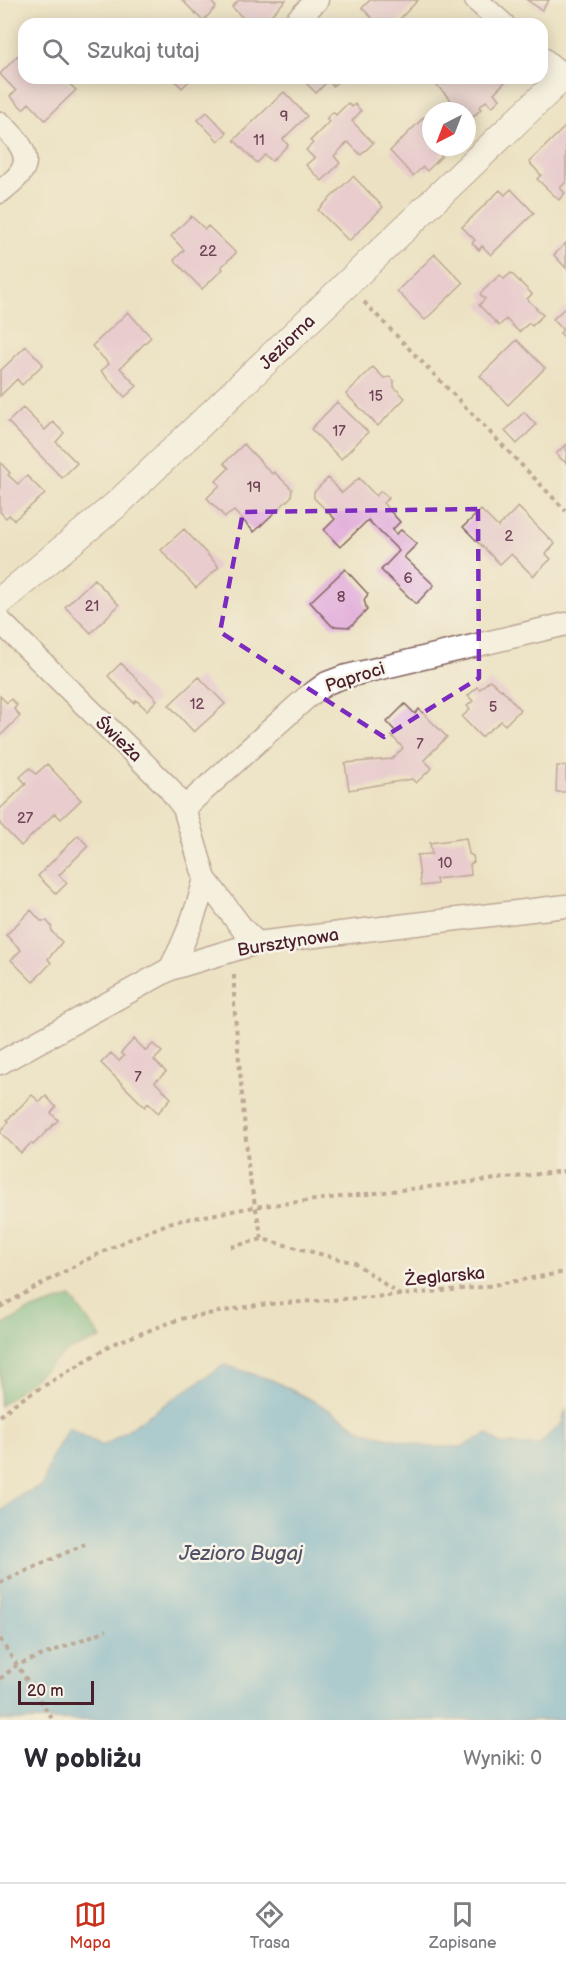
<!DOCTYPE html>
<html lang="pl">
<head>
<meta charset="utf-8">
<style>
  :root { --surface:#fff; --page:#f2f2f3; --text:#2b2b33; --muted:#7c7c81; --line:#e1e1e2; --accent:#c8321e }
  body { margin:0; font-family:"Balsamiq Sans",sans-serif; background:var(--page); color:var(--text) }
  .compass { position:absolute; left:422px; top:102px; width:54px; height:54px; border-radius:50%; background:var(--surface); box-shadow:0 3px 15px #0003; rotate:222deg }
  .scale { position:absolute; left:18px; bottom:15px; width:76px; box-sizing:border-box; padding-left:6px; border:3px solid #4a1f2b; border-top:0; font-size:16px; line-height:21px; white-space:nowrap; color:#4a1f2b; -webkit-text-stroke:4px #f7f3e8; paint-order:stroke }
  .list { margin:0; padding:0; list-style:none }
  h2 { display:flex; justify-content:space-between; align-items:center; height:78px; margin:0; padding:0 24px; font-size:26px }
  h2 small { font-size:20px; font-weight:400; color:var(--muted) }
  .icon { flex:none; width:33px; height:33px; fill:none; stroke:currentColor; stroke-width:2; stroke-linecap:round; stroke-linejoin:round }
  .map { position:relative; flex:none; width:566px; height:1720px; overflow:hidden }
  .search { position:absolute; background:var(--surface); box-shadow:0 3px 15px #0003; left:18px; right:18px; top:18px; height:66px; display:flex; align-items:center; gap:15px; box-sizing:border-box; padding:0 21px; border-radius:18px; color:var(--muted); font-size:22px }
  .sheet { height:162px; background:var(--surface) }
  nav { display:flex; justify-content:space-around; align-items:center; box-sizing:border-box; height:84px; border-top:2px solid var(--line); background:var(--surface); font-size:16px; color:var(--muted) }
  nav a { display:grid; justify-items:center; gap:3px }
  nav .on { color:var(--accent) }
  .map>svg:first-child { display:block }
</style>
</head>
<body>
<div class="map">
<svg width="566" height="1720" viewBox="0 0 566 1720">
  <rect width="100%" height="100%" fill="#f7f3e8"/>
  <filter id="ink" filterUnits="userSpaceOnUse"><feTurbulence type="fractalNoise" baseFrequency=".0167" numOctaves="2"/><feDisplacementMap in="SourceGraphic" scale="12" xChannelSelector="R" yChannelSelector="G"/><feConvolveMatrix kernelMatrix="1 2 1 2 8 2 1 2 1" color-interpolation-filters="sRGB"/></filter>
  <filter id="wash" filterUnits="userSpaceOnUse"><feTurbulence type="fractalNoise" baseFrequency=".008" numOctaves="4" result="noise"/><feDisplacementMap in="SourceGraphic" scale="24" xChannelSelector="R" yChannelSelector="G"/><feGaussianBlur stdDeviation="1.35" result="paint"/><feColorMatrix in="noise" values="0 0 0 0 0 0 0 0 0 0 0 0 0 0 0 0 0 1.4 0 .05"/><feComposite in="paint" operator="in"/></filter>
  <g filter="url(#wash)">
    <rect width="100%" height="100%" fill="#ece2c3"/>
    <path fill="#64b684" stroke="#576a58" stroke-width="1.5" d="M71,1297L101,1338L66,1352L0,1406V1327L26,1312Z"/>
    <path fill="#5eadd8" stroke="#546682" stroke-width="1.5" d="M224,1365L272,1380L321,1405L365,1432L427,1447H461L488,1434L500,1444L538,1445L562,1423L566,1409V1720H0V1512L21,1495L43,1485L51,1458L69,1428L103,1446Z"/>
    <g id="blocks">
      <path fill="#e3b1dc" d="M182,0H210L216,7L203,21Z
        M239,0H286L262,24H249L232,7Z
        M370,0H418L395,24H378L362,8Z
        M527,0H549L542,10Z
        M24,49V78H63L76,90L45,120L29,103L23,109L10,96L16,91L0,74Z
        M172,78H192L182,88Z
        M301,78H341L333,86L328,81L316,93Z
        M432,78H509L494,93L500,99L492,107L486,101L479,107L481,109L470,120L467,117V111H461L431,79Z
        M284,92L307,116L283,139L288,145L272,161L265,155L257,163L234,140Z
        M348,103L352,107L355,104L361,111L352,121L373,143L361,155L348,142L334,156L340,163L322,181L306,165L314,158L306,150L313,143L310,141L329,122L326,119L333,112L336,115Z
        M207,112L227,133L218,141L198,120Z
        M424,117L431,124V147H446L440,154L442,156L427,171L423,167L413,176L390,151Z
        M566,126V182L560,188L565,193L559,200L537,179L541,175L529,162Z
        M353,176L383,207L349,241L318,210Z
        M511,189L534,213L491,255L482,246L479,250L472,243L475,240L462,227L500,190L505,195Z
        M191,216L205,229L208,226L236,253L221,267L223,269L202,289L174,260L184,250L171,236Z
        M566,243V268L554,255Z
        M435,254L463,283L425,320L397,291Z
        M511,273L532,294L527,299L543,315L532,326L529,323L519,332L506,319L499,326L479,305L485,299L480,294L490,284L500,275L504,279Z
        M566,307V339L560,333L563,330L553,319Z
        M128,312L151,337L120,368L137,386L125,397L101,371L109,364L92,346Z
        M517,340L545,368L508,405L480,376Z
        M26,346L43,364L22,385L17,379L0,396V371Z
        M373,367L384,378L390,377L394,381V387L405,398L378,426L346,394Z
        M337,402L368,432L341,459L311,429Z
        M23,408L45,430L53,422L64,433L56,442L77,463L62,478L8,422Z
        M524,412L536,425L517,444L505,431Z
        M244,444L272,474L274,472L292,489L291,497L254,532L234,511L225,517L207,498L220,485L216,481L229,468L224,463Z
        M566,444V463L556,454Z
        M0,462L10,473L8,475L18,484L27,476L45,494L14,520L9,515L6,518L0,512Z
        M328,478L342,493L359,478L376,496L381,491L389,498L383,503L400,522L392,530L396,534L401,530L417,544L404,557L434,585L416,604L381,570L399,551L368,520L340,547L324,530L335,519L314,498V492Z
        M518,507L555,544L546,554L551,559L533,576L511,554L500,564L463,527L481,510L498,527Z
        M184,529L219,567L196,588L161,550Z
        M345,569L368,594L364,600L367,610L350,627L332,626L310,602Z
        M94,579L119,605L91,633L65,607Z
        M121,663L157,700L147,710L136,700L134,703L108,676Z
        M199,677L225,704L194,732L169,705Z
        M490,680L501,690L502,689L520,710L505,725L501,721L481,737L462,717L470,709L467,706L473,701L468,696L477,687L480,689Z
        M0,696L7,703L11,699L17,705L14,709L20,716L0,736Z
        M405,704L415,714L419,709L447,737L424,760L432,768L416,783L412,779L349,790L345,763L392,759L403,748L392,736L396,732L387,722Z
        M47,764L81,800L61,819L55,813L21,846L0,824V809L26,784L20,777L30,768L36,774Z
        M557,766H566V792H556Z
        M78,835L88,846L59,875L67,883L56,894L38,876Z
        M466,838L469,854L473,856L474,862L470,864L471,875L436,879L437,884L421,886L417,855L432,854L430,843Z
        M31,910L41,921H47L51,926L52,932L62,942L48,959L51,963L33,982L11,960L21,950L6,935Z
        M134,1039L146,1051L153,1044L162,1052L154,1060L166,1072L155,1082L171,1098L158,1113L148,1103L145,1107L101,1063L111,1053L119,1061L124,1056L121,1053Z
        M32,1095L40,1102L46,1096L56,1107L51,1113L58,1120L33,1145L31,1143L21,1153L0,1132L9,1122L7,1120Z"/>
    </g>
  </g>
  <g filter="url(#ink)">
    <use href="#blocks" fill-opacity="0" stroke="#836360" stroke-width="1.5"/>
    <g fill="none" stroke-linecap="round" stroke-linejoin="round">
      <g stroke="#836360" stroke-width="25">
        <path id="minor" d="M476,0L503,24
          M293,24L317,0
          M542,58L566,78
          M0,123C12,134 34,154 21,172C16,180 7,186 0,192
          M0,621L168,787L184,808L205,879
          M184,808L306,698L327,683L343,677L566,624
          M170,969C186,940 197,911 205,879L242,928L257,943
          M0,1063L170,969L257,943L566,906"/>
      </g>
      <g stroke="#836360" stroke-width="29">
        <path id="tertiary" d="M0,601L117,504L566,74"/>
      </g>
      <path stroke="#836360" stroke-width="4" stroke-dasharray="4.5 4.5" stroke-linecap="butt" d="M364,302L566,511
        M234,975V1003L249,1175L262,1239
        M231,1247L262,1239L355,1263L400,1295L482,1287L566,1272
        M0,1307L82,1262L128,1240L172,1222L254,1207L566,1171
        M0,1416L14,1404L115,1343L180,1319L257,1305L400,1295
        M0,1583L85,1544
        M0,1639L53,1720
        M0,1679L17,1665L107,1630"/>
      <use href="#minor" stroke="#fff" stroke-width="22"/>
      <use href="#tertiary" stroke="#fff" stroke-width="27"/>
    </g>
  </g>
  <path d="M0 0H566V1720H0ZM478,509L479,678L384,737L220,632L243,512Z" fill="#ece2c3" fill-opacity=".55" fill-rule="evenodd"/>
  <path fill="none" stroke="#7b2cbf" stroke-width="4.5" stroke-dasharray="12 8" stroke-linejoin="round" d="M478,509L479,678L384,737L220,632L243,512Z"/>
  <g text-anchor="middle" stroke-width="5" stroke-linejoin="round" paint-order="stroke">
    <g font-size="15" fill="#704457">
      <text x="284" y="121">9</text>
      <text x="259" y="145">11</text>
      <text x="208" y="256">22</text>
      <text x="376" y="401">15</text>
      <text x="339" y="436">17</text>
      <text x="254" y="492">19</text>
      <text x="509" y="541">2</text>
      <text x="408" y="583">6</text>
      <text x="341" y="602">8</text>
      <text x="92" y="611">21</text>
      <text x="197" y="709">12</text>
      <text x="493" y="712">5</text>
      <text x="420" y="749">7</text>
      <text x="25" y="823">27</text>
      <text x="445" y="868">10</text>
      <text x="138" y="1082">7</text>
    </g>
    <g font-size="18" fill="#4a1f2b" stroke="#f7f3e8">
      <text transform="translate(287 342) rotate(-44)" y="6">Jeziorna</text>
      <text transform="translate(355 677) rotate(-18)" y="6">Paproci</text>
      <text transform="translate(119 739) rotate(44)" y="6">Świeża</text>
      <text transform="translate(288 942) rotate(-9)" y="6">Bursztynowa</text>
      <text transform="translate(445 1276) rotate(-5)" y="6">Żeglarska</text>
    </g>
    <g font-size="20" font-style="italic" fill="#515168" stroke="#f7f3e8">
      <text x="241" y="1560">Jezioro Bugaj</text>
    </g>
  </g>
</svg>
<svg class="compass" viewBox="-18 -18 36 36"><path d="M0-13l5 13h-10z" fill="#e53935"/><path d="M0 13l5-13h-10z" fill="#7c7c81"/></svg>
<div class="scale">20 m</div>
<div class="search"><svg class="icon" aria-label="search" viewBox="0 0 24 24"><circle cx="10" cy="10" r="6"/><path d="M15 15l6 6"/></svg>Szukaj tutaj</div>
</div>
<section class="sheet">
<h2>W pobliżu<small>Wyniki: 0</small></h2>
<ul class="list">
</ul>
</section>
<nav>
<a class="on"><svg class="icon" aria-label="map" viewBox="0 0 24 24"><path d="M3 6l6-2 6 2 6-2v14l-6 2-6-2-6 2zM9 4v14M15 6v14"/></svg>Mapa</a>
<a><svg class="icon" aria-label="directions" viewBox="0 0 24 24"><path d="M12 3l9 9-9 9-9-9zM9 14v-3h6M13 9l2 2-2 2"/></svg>Trasa</a>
<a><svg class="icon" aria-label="saved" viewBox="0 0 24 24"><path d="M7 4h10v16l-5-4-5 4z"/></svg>Zapisane</a>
</nav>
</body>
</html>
